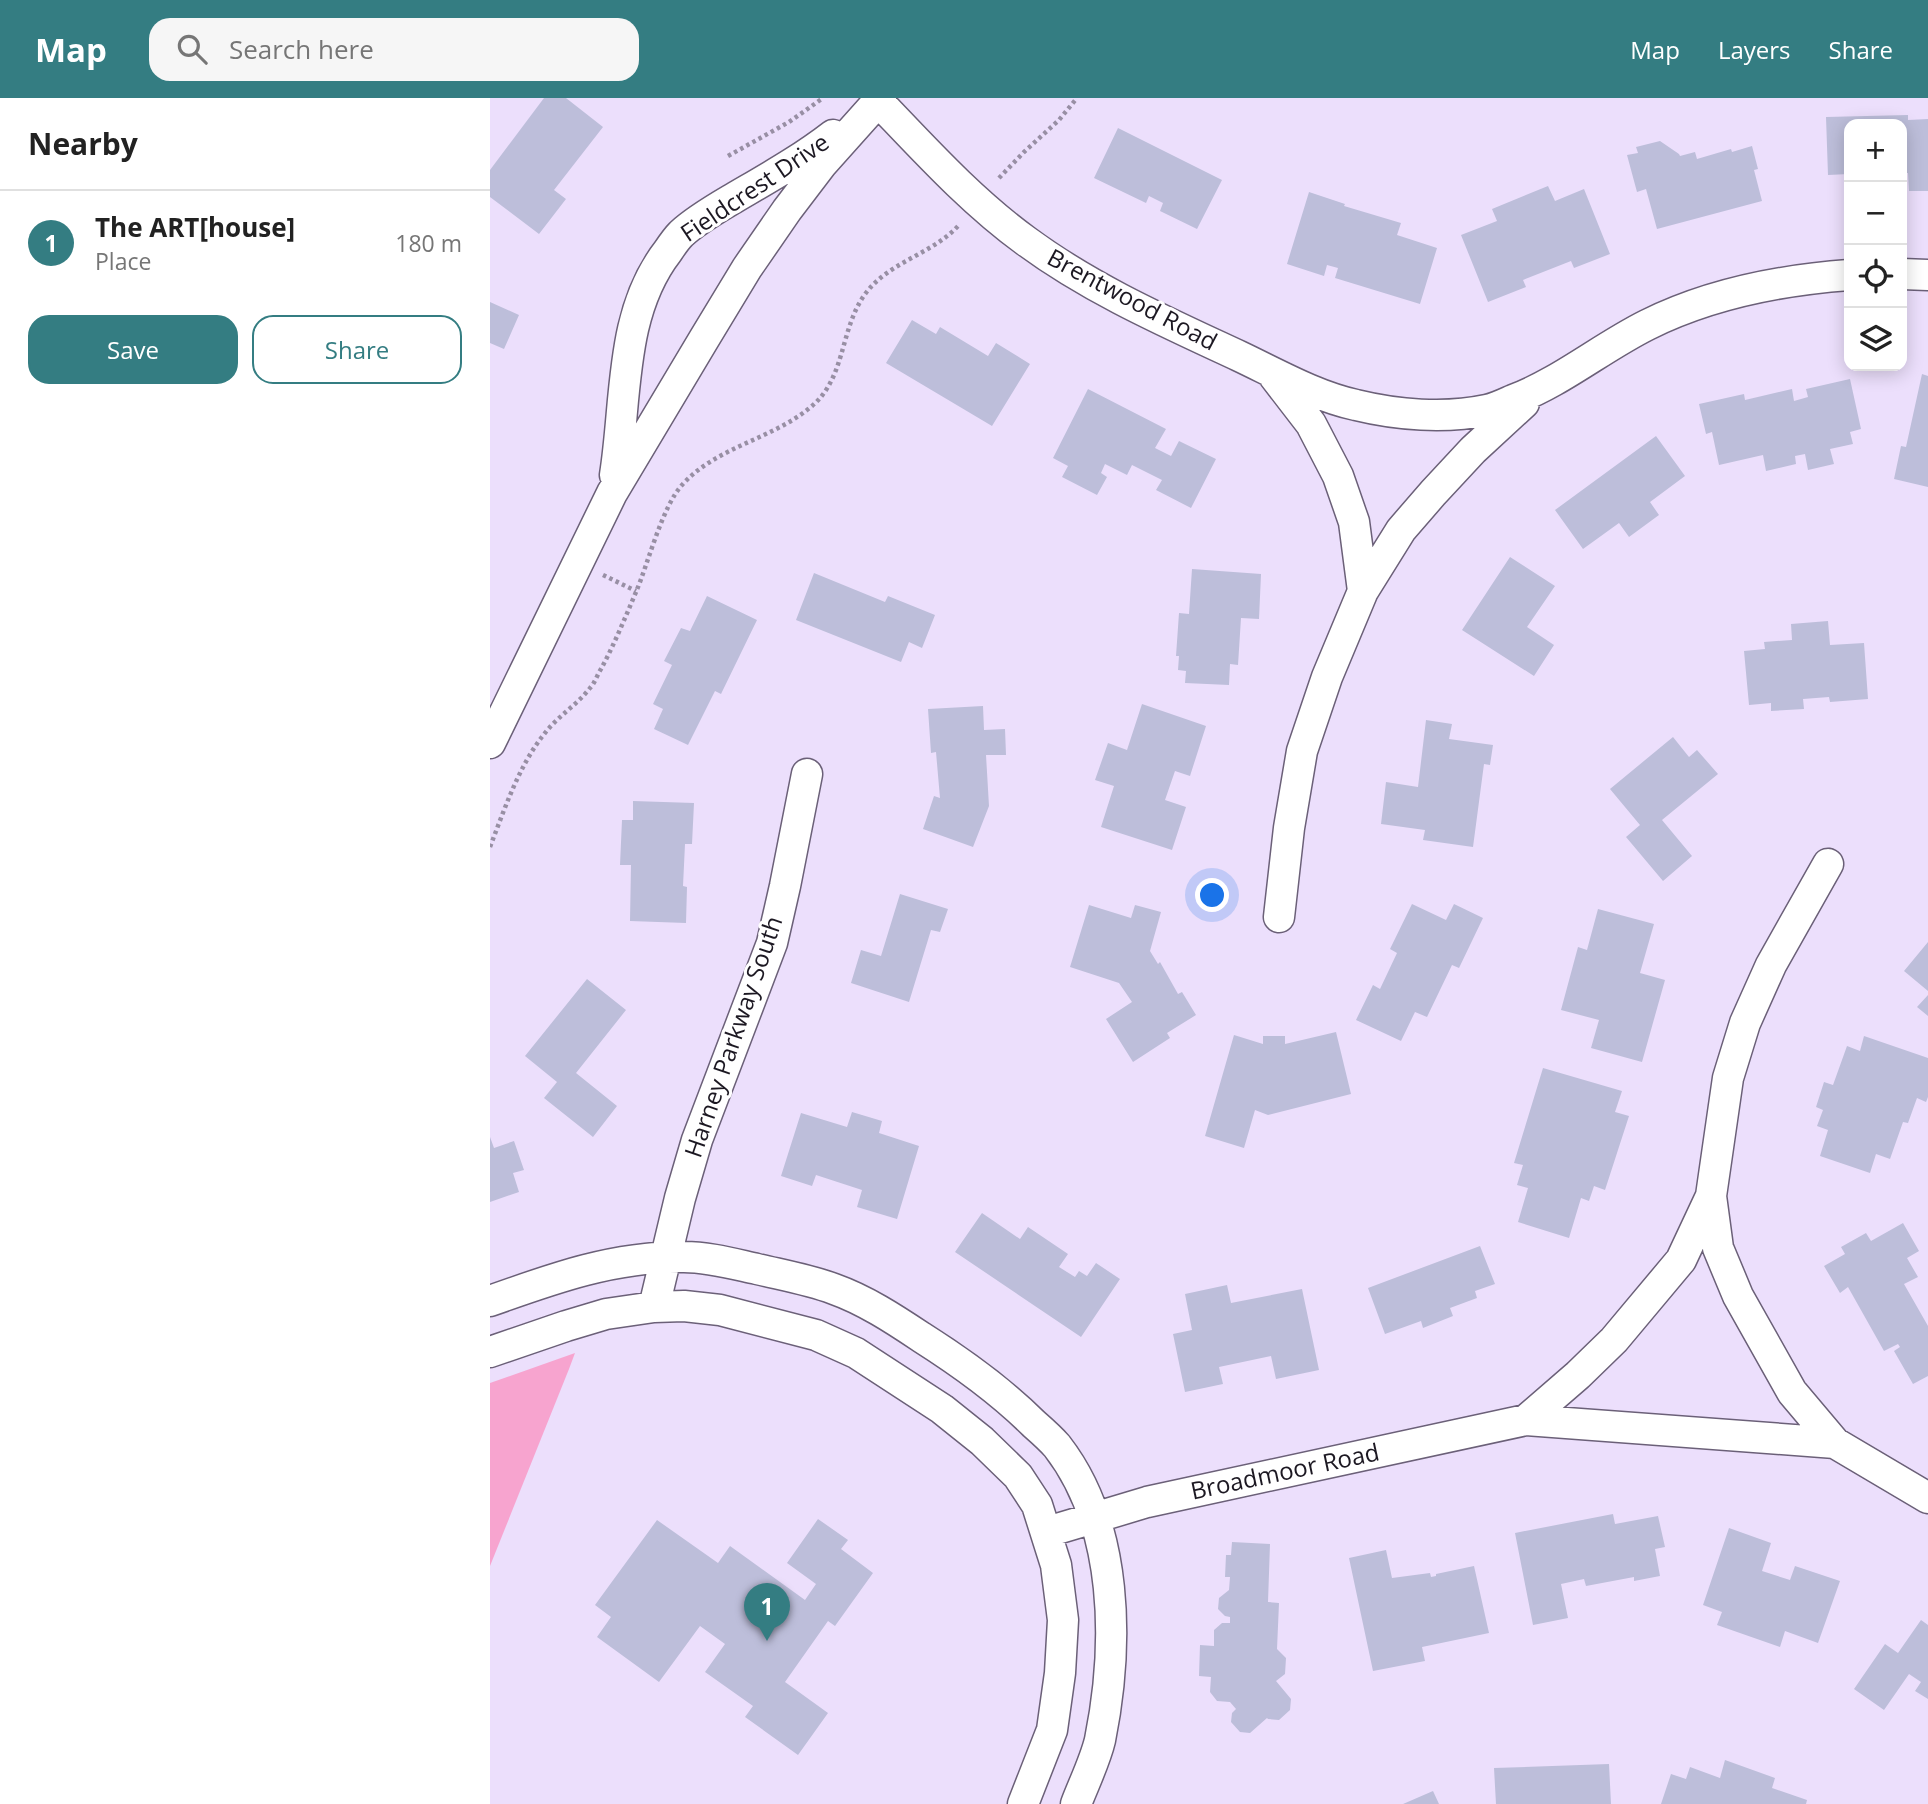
<!DOCTYPE html>
<html lang="en">
<head>
<meta charset="utf-8">
<style>
  :root { --surface:#fff; --page:#f6f6f6; --text:#222; --muted:#767676; --line:#e0e0e0; --accent:#347d82 }
  body { margin:0; font-family:"Open Sans",sans-serif; background:var(--page); color:var(--text) }
  .controls { position:absolute; right:21px; top:21px; display:grid; overflow:hidden; border-radius:14px; box-shadow:0 4px 18px #0003 }
  .controls button { width:63px; height:63px; display:grid; place-items:center; padding:0; border:0; border-bottom:2px solid var(--line); background:var(--surface); color:var(--text); font:35px sans-serif }
  .you { position:absolute; left:723px; top:798px; width:24px; height:24px; margin:-18px; border:5px solid #fff; border-radius:50%; background:#1a73e8; box-shadow:0 0 0 10px #1a73e833 }
  .badge { display:grid; place-items:center; width:46px; height:46px; border-radius:50%; background:var(--accent); color:#fff; font-size:23px; font-weight:700 }
  .pin { position:absolute; translate:-50% -58px; filter:drop-shadow(0 2px 4px #0008) }
  .pin::after { content:''; position:absolute; top:37px; width:24px; height:21px; background:inherit; clip-path:polygon(0 0,100% 0,50% 100%) }
  .list { margin:0; padding:0; list-style:none }
  h2 { display:flex; justify-content:space-between; align-items:center; height:91px; margin:0; padding:0 28px; font-size:30px }
  h2 small { font-size:23px; font-weight:400; color:var(--muted) }
  .list li { display:grid; grid-template-columns:46px 1fr auto; gap:21px; align-items:center; box-sizing:border-box; height:105px; padding:0 28px; border-top:2px solid var(--line) }
  .list b { display:block; font-size:26px; white-space:nowrap }
  .list p { margin:0; font-size:23px; white-space:nowrap; color:var(--muted) }
  .list em { font-size:23px; font-style:normal; color:var(--muted) }
  .actions { display:flex; gap:14px; padding:21px 28px }
  .actions a { flex:1; padding:16px 0; border:2px solid var(--accent); border-radius:21px; text-align:center; font-size:24px; color:var(--accent) }
  .actions .main { background:var(--accent); color:#fff }
  .icon { flex:none; width:38px; height:38px; fill:none; stroke:currentColor; stroke-width:2; stroke-linecap:round; stroke-linejoin:round }
  .map { position:relative; flex:none; width:1438px; height:1706px; overflow:hidden }
  header { display:flex; align-items:center; gap:42px; box-sizing:border-box; height:98px; padding:0 35px; background:var(--accent); color:#fff }
  header strong { font-size:33px }
  nav { display:flex; gap:38px; margin-inline-start:auto; font-size:24px }
  .search { width:490px; height:63px; background:var(--page); display:flex; align-items:center; gap:18px; box-sizing:border-box; padding:0 24px; border-radius:21px; color:var(--muted); font-size:26px }
  main { display:flex }
  aside { flex:1; background:var(--surface) }
  .map>svg:first-child { display:block }
</style>
</head>
<body>
<header>
<strong>Map</strong>
<div class="search"><svg class="icon" aria-label="search" viewBox="0 0 24 24"><circle cx="10" cy="10" r="6"/><path d="M15 15l6 6"/></svg>Search here</div>
<nav><a>Map</a><a>Layers</a><a>Share</a></nav>
</header>
<main>
<aside>
<h2>Nearby<small></small></h2>
<ul class="list">
<li><span class="badge">1</span><div><b>The ART[house]</b><p>Place</p></div><em>180 m</em></li>
</ul>
<div class="actions"><a class="main">Save</a><a>Share</a></div>
</aside>
<div class="map">
<svg width="1438" height="1706" viewBox="0 0 1438 1706">
  <rect width="100%" height="100%" fill="#ecdffc"/>
  <path fill="#f7a4cf" d="M85,1255L79,1271L0,1468V1285Z"/>
  <path fill="#bdbeda" d="M54,0H76L113,29L64,92L76,101L49,136L0,99V72Z
    M1418,17V22L1438,21V93H1419L1418,75H1412V26H1359V76L1338,77L1336,19Z
    M628,30L732,82L707,131L670,113L673,105L659,98L656,105L604,80Z
    M1170,43L1189,56L1190,58L1205,54L1207,61L1241,51L1242,54L1262,48L1268,71L1264,72L1272,103L1167,131L1156,91L1147,94L1137,57L1148,55L1146,49Z
    M1058,88L1065,103L1094,91L1120,156L1084,170L1081,163L1033,182L1036,189L998,204L971,137L1007,123L1002,111Z
    M819,94L855,106L854,108L911,125L907,137L947,150L930,206L845,180L848,170L837,167L834,178L797,166Z
    M0,204L29,217L14,251L0,245Z
    M422,222L446,236L450,229L498,258L506,245L540,266L502,328L396,265Z
    M1432,276L1438,278V389L1404,381L1411,348L1416,349Z
    M1360,281L1371,331L1360,334L1363,346L1340,351L1344,366L1318,372L1315,356L1305,358L1306,366L1276,373L1273,357L1229,367L1222,334L1216,336L1209,306L1254,296L1255,302L1302,291L1304,303L1318,299L1316,291Z
    M598,291L676,331L665,350L681,358L689,343L726,361L701,410L666,392L672,382L642,367L637,377L615,366L611,375L617,379L607,397L572,379L578,368L563,360Z
    M1166,338L1195,378L1160,404L1169,417L1139,439L1129,425L1093,451L1065,412Z
    M1020,459L1065,488L1037,529L1064,547L1044,578L972,532Z
    M702,471L771,476L769,521L751,520L748,567L740,566L739,587L695,585L696,573L688,572L689,558H686L689,515L699,516Z
    M324,475L395,504L398,498L445,517L432,550L419,544L411,564L306,522Z
    M217,498L267,522L231,596L225,593L198,647L164,631L173,611L163,606L182,567L174,563L191,530L200,533Z
    M1338,523L1340,547L1374,545L1378,601L1340,604L1339,599L1313,601L1314,611L1281,613V605L1259,607L1254,553L1275,551L1274,544L1302,542L1301,526Z
    M652,606L716,628L700,678L685,673L675,702L696,709L682,752L611,729L624,688L605,682L618,645L637,652Z
    M493,608L494,632L515,631L516,657H496L499,708L483,749L433,731L444,698L450,700L446,654L441,655L438,611Z
    M936,622L962,626L959,641L1003,647L1000,667L994,666L983,749L933,742L935,732L891,726L896,684L928,689Z
    M1183,639L1199,659L1207,652L1228,676L1172,722L1202,758L1173,783L1136,739L1150,727L1120,691Z
    M143,703L204,705L202,746H195L193,788L197,789L196,825L140,823L141,767H130L132,722H143Z
    M410,796L458,811L450,834L441,832L419,904L361,885L371,852L391,858Z
    M922,806L956,822L964,806L993,820L969,870L962,867L937,919L925,914L911,943L866,922L883,887L890,891L907,855L900,851Z
    M599,807L641,820L645,807L671,814L660,853L668,866L670,864L688,896L692,894L706,917L677,935L680,940L643,964L616,921L642,904L629,885L580,869Z
    M1108,811L1164,826L1150,875L1175,882L1152,964L1101,950L1109,922L1071,912L1088,849L1097,852Z
    M1438,844V893L1414,873Z
    M97,881L136,912L86,975L127,1008L103,1039L54,1000L67,984L35,958Z
    M1438,897V918L1427,909Z
    M846,934L861,996L778,1017L765,1012L754,1050L715,1038L744,937L773,946V938H795V946Z
    M1374,938L1438,960V999L1436,1004L1427,1000L1418,1025L1413,1024L1400,1061L1386,1056L1380,1075L1330,1058L1338,1032L1327,1028L1333,1012L1326,1009L1334,984L1343,987L1357,948L1370,953Z
    M1053,970L1132,993L1125,1014L1139,1018L1115,1092L1104,1088L1099,1103L1091,1100L1079,1140L1028,1124L1038,1090L1027,1087L1033,1067L1024,1065Z
    M362,1014L392,1023L389,1035L429,1048L407,1121L367,1109L372,1092L326,1077L322,1088L291,1078L311,1015L357,1029Z
    M0,1039L4,1050L24,1043L34,1072L23,1075L29,1094L0,1104Z
    M492,1115L530,1141L538,1129L578,1156L569,1169L585,1179L589,1173L597,1178L606,1165L630,1181L591,1239L465,1154Z
    M1413,1125L1429,1153L1417,1160L1428,1179L1414,1186L1438,1228V1278L1423,1286L1404,1253L1410,1249L1408,1246L1394,1253L1358,1189L1350,1195L1334,1168L1355,1156L1351,1149L1376,1135L1381,1143Z
    M990,1148L1005,1186L985,1193L987,1200L960,1210L963,1218L933,1230L931,1223L895,1236L878,1190Z
    M737,1187L741,1205L812,1191L829,1272L786,1281L781,1258L729,1269L733,1286L695,1294L683,1236L702,1232L695,1196Z
    M1123,1416L1125,1426L1168,1418L1175,1449L1165,1451L1170,1478L1144,1483V1479L1096,1488L1094,1481L1071,1486L1078,1520L1043,1527L1025,1435Z
    M328,1421L358,1442L351,1451L383,1475L345,1528L338,1523L295,1584L338,1615L308,1657L255,1619L263,1608L215,1574L235,1546L210,1528L169,1584L107,1539L121,1519L105,1507L167,1422L228,1465L240,1448L315,1502L326,1486L297,1465Z
    M1239,1430L1281,1445L1272,1473L1300,1482L1305,1468L1350,1483L1328,1545L1295,1533L1290,1549L1227,1527L1232,1514L1213,1507Z
    M742,1444L780,1446L778,1504L789,1505L787,1551L796,1560L795,1576L786,1583L801,1601L800,1612L789,1622L778,1621L777,1620L760,1635L750,1634L741,1624L742,1615L746,1611L740,1604L727,1603L720,1594L721,1579L709,1578L710,1547L724,1548V1532L732,1525H740V1519L735,1518L728,1511L729,1500L739,1492L740,1479H735L736,1457H741Z
    M896,1452L902,1480L940,1475L941,1479L946,1478V1476L984,1468L999,1535L932,1549L935,1563L883,1573L859,1460Z
    M1431,1522L1438,1527V1601L1425,1593L1431,1584L1419,1576L1394,1612L1364,1591L1395,1546L1408,1555Z
    M1235,1662L1285,1680L1282,1690L1317,1702L1316,1706H1171L1181,1676L1196,1681L1200,1669L1230,1680Z
    M1119,1666L1121,1706H1006L1004,1670Z
    M943,1693L949,1706H913Z"/>
  <g fill="none" stroke-linecap="round" stroke-linejoin="round">
    <g stroke="#6b6078" stroke-width="33">
      <path id="minor" d="M388,3C435,52 481,103 536,143C601,191 676,224 749,258C787,276 825,298 866,307C907,317 955,321 997,312C1006,310 1014,306 1023,302C1071,284 1111,250 1157,227C1219,196 1291,182 1359,177
        M1412,176L1438,177
        M784,278L821,326L848,378L864,424L873,493
        M125,377C137,302 129,216 178,153C182,147 186,141 191,136C206,122 227,110 244,100C278,80 312,61 343,37
        M0,645L122,395L214,241L257,170L297,112L332,66L391,0
        M789,819L799,730L812,653L837,579L873,493L911,432L943,395L983,352L1034,305
        M1221,1098L1228,1150L1248,1198L1302,1294L1345,1345
        M0,1203C64,1180 126,1158 194,1159C219,1159 244,1166 267,1171C292,1177 320,1182 344,1191C375,1202 404,1221 431,1239C472,1265 510,1292 544,1326C552,1333 560,1340 567,1348C629,1428 629,1547 610,1642C605,1663 594,1685 586,1706
        M164,1209L190,1100L207,1042L282,845L295,788L317,676
        M0,1254L76,1228L116,1216L164,1209L194,1208L230,1212L326,1237L366,1255L452,1311L492,1343L528,1378L547,1407L566,1467L573,1522L570,1575L562,1632L533,1706
        M1036,1322L1088,1277L1124,1242L1191,1162L1221,1098L1238,980L1255,925L1281,867L1338,766
        M557,1434L657,1404L1036,1322L1345,1345L1438,1400"/>
    </g>
    <path stroke="#988fa4" stroke-width="4.5" stroke-dasharray="3.5 3.5" stroke-linecap="butt" d="M238,58L299,24L333,0
      M509,80L534,54L569,22L587,0
      M113,477L146,493
      M0,749C15,710 29,667 55,635C68,618 88,606 100,590C105,585 107,577 111,571C124,547 135,520 146,494C158,466 172,409 192,387C227,348 282,342 322,308C355,280 350,234 373,199C396,164 442,157 469,127"/>
    <use href="#minor" stroke="#fff" stroke-width="30"/>
  </g>
  <g text-anchor="middle" stroke-width="6" stroke-linejoin="round" paint-order="stroke">
    <g font-size="24" fill="#1c1822" stroke="#fff">
      <text transform="translate(265 90) rotate(-34)" y="8">Fieldcrest Drive</text>
      <text transform="translate(642 202) rotate(28)" y="8">Brentwood Road</text>
      <text transform="translate(244 939) rotate(-71)" y="8">Harney Parkway South</text>
      <text transform="translate(795 1374) rotate(-12)" y="8">Broadmoor Road</text>
    </g>
  </g>
</svg>
<div class="controls">
<button>+</button>
<button>−</button>
<button><svg class="icon" aria-label="locate" viewBox="0 0 24 24"><circle cx="12" cy="12" r="6"/><path d="M12 2v4M12 18v4M2 12h4M18 12h4"/></svg></button>
<button><svg class="icon" aria-label="layers" viewBox="0 0 24 24"><path d="M12 4l9 5-9 5-9-5zM3 14l9 5 9-5"/></svg></button>
</div>
<div class="you"></div>
<div class="pin badge" style="left:277px;top:1543px">1</div>
</div>
</main>
</body>
</html>
